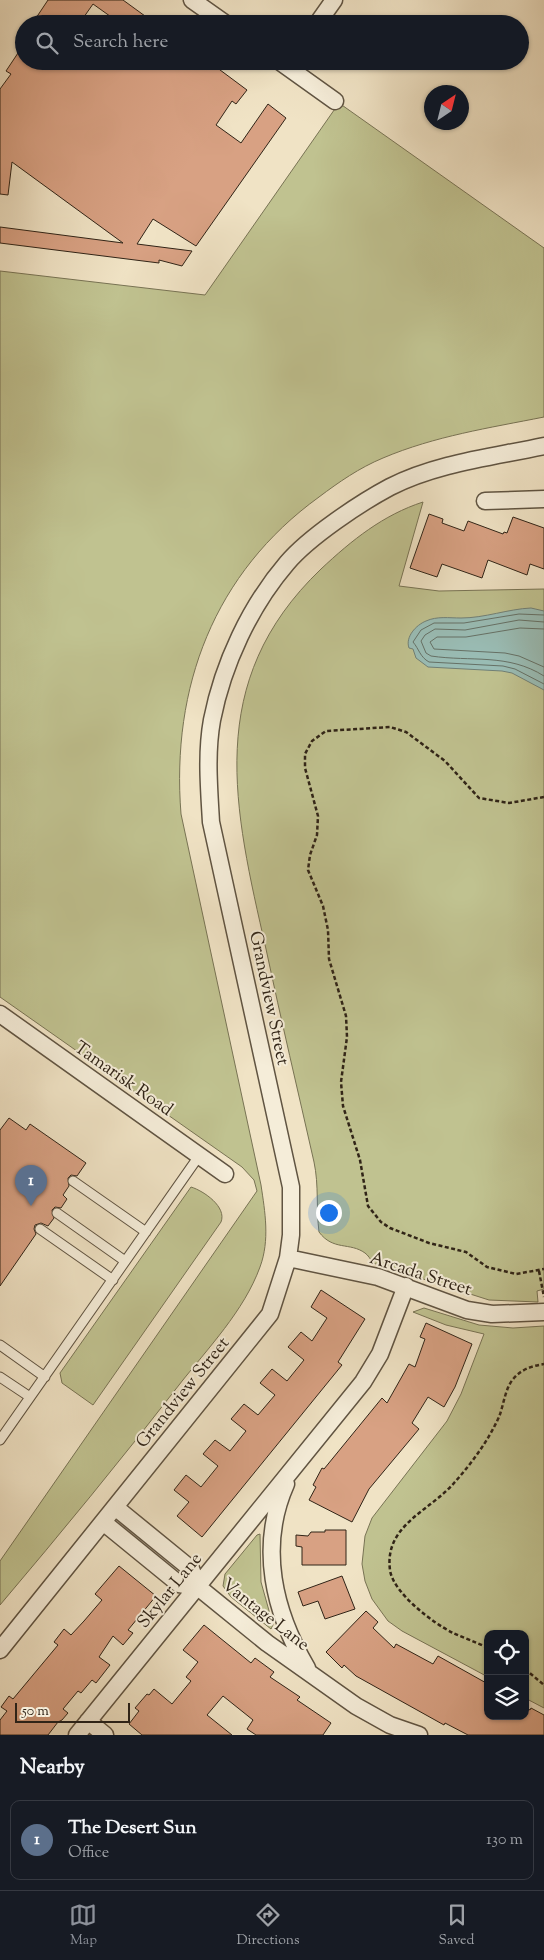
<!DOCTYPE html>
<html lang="en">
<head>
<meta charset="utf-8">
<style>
  :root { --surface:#171b24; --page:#242831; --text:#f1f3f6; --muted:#9ea1a6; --line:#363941; --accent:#8c9099 }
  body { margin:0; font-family:"Sorts Mill Goudy",serif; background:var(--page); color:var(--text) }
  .controls { position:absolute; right:15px; bottom:15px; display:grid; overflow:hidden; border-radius:10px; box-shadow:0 1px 4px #0004 }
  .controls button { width:45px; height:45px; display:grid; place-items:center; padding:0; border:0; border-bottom:1px solid var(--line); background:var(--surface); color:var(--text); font:25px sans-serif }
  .compass { position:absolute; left:424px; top:85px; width:45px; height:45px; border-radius:50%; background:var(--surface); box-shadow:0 1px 4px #0004; rotate:35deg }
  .scale { position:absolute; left:15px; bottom:12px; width:115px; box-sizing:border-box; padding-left:5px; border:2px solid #302417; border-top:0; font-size:14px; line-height:18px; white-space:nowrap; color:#302417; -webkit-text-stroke:4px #f5edd9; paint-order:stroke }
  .you { position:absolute; left:328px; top:1212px; width:18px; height:18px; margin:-12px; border:4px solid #fff; border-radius:50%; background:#1a73e8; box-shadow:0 0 0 8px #1a73e833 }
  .badge { display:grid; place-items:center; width:32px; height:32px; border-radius:50%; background:var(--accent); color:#fff; font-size:16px; font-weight:700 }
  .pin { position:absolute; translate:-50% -41px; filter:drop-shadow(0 1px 2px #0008) }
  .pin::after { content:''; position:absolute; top:26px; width:18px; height:15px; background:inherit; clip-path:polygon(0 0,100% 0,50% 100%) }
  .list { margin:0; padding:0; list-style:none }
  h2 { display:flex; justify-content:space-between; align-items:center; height:65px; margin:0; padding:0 20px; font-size:21px }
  h2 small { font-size:16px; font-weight:400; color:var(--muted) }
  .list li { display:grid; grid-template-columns:32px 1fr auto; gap:15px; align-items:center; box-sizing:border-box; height:80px; margin:0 10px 10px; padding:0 10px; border:1px solid var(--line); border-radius:10px }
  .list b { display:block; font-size:19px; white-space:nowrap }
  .list p { margin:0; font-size:16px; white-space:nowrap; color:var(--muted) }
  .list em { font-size:16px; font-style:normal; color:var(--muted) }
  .icon { flex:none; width:28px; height:28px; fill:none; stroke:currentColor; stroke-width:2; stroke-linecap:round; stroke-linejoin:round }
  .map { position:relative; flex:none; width:544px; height:1735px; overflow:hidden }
  .search { position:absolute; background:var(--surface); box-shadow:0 1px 4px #0004; left:15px; right:15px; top:15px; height:55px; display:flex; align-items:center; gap:12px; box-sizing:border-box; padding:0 18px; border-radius:28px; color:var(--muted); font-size:19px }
  .sheet { height:155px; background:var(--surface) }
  nav { display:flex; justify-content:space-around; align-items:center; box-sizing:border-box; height:70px; border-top:1px solid var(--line); background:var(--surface); font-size:14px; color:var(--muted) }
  nav a { display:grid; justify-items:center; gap:2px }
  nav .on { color:var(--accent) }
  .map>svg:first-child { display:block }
</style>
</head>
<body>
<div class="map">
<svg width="544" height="1735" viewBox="0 0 544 1735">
  <rect width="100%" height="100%" fill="#f0e3c5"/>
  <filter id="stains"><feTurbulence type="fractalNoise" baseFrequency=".004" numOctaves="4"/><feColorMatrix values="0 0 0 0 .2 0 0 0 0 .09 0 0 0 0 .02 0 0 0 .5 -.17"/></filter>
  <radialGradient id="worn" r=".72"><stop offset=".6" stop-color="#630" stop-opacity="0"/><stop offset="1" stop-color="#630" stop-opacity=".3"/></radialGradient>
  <path fill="#c0c290" stroke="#787354" d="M339,103L544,248V417C489,428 435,436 383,458C359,468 339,482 319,497C214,573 171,687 181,814L261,1185C265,1212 270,1240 260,1267C244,1311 208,1348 179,1385C121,1460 61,1533 0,1605V1561L257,1191L254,1180L242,1167L0,997V271L205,295Z
    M423,502L399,586L439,591L544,589V1289L537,1291L538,1302L489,1300L373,1263C371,1260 368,1255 365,1253C350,1242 333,1251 319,1232C316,1209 319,1185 314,1162C298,1091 281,1020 266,949C234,808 203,682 321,569C352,540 383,515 423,502Z
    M191,1187C204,1191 227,1207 221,1222L93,1405L62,1383L60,1373Z
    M424,1308L479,1325L513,1328L544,1326V1708L525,1698V1634H488V1677L402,1631L388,1621L372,1599L365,1581L362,1564L365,1536L372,1518L447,1421L461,1394L484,1334L446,1325L413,1312Z
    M260,1534L261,1582L273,1625L271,1629L231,1597L223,1586L225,1574L257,1535Z"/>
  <path fill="#9abeb7" stroke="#708077" d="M531,608L544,611V690L512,673L502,671L428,667L416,658L413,649L409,648C405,637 416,625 426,621C437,616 449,618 461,618C485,618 508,609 531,608Z"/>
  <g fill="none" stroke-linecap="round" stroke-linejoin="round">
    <path stroke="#657167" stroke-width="1" d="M544,615L519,614L464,623H434L421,630L413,642C419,649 420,657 429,662L503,666L515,669L544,684
      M544,622L519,620L465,630L435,629L425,635L421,641L426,653L431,656C471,662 508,653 544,676
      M544,629L520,628L466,637H437L430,642L434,649L505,653L519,656L544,667"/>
  </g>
  <path fill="#d8a183" stroke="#302417" d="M48,0H123L156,24H121L93,4L79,24H32Z
    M24,44V61H208L247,90L236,104L232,101L216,125L241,143L268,104L286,118L196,246L153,219L137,244L192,251L182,266L159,260V263L0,243V227L123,243L12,162L8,195L0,194V89L11,74L6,71Z
    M429,514L443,519L442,523L464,531L468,521L503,534L504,532L507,533L513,517L544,528V569L530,564L527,575L488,560L482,578L442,564L437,577L410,568Z
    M9,1118L26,1130L30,1124L86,1163L77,1176L71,1175L68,1178L69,1186L63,1195L67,1199L61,1208L55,1207L52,1210L54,1218L48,1226L41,1223L35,1225L34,1229L36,1234L0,1286V1130Z
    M321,1290L365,1319L338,1362L342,1365L202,1537L177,1516L189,1502L174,1490L186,1475L201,1487L218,1466L203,1454L215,1440L230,1451L246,1431L231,1419L244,1404L258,1415L275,1395L260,1383L272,1369L287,1381L304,1360L288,1347L301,1332L312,1341L327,1318L311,1307Z
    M426,1323L472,1344L455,1387L444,1407L428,1397L412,1423L419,1429L369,1489L352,1522L309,1500L316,1487L313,1485L322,1468L324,1469L382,1398L387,1403L409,1364L415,1367L425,1339L420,1337Z
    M325,1530H346V1565H302V1547L296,1546V1535L308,1536L311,1532H325Z
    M119,1566L156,1596L128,1630L133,1633L123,1645L113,1636L99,1657L110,1665L96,1683L92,1680L81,1693L78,1691L63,1709L68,1713L62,1720L58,1722L48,1735H0V1720L7,1711L1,1707L9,1696L13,1699L58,1645L54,1642L64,1629L71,1635L84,1621L102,1600L95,1594Z
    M342,1576L355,1609L325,1619L318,1601L303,1606L298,1592Z
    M366,1611L378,1622L373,1628L394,1648L396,1644L433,1664L438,1656L488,1684V1716H525V1707L530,1710L531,1708L544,1715V1735H468L445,1723L444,1725L356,1676L344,1665L342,1668L326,1652Z
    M204,1625L251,1663L255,1658L274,1672L270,1677L300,1697L297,1700L331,1723L323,1735H256L247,1729L253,1720L223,1696L207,1715L232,1735H142L129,1724L139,1711L135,1708L147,1694L149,1695L154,1689L172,1704L191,1681L186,1677L198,1662L183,1650Z"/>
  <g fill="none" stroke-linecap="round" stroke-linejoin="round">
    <g stroke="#605442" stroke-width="11">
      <path id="lane" d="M73,1181L146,1232
        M57,1213L125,1261
        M40,1229L113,1280
        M0,1345L45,1377
        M0,1377L30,1397
        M0,1440L199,1156"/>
    </g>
    <g stroke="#605442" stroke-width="19">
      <path id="street" d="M192,0L226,24
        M317,24L334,0
        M279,61L335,101
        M485,501L544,499
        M0,1014L225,1174
        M288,1258L378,1277L467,1310L492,1314L544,1312
        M286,1484C258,1547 274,1612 307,1668
        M115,1507L191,1569L198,1587L267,1643L356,1706L390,1725L419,1735
        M103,1522L179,1584L198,1587
        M0,1650L270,1314L288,1258L291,1235V1187L211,822C209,788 206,753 212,720C223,664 250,606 287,563C309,537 360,503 390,487C437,463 493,457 544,446
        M88,1721L105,1735
        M77,1735L363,1382L380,1354L406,1286"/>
    </g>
    <path stroke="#302417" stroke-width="2.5" stroke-dasharray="4 2.5" stroke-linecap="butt" d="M544,797L509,803L479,798L445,761L406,732L390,727L326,731L312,741L305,754V768L318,816L317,835L310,855L308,870L323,906L328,930L329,959L346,1016L347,1037L341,1082L343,1106L360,1160L368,1206L381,1222L390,1228L429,1243L466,1252L487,1267L516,1274L544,1269
      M539,1271L544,1297
      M488,1648C476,1642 464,1638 453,1633C433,1623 393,1593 390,1570C384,1525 430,1511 454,1483C472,1463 488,1441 499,1417C504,1404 505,1388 514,1378C522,1369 532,1366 544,1364
      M525,1669L544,1685"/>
    <use href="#lane" stroke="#f5edd9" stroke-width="9"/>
    <use href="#street" stroke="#f5edd9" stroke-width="16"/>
  </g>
  <g text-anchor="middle" stroke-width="4" stroke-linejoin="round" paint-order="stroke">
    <g font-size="18" fill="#302417" stroke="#f5edd9">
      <text transform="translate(270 998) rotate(78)" y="6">Grandview Street</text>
      <text transform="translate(124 1078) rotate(35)" y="6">Tamarisk Road</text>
      <text transform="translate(421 1273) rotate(18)" y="6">Arcada Street</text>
      <text transform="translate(182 1392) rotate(-51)" y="6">Grandview Street</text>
      <text transform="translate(169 1590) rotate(-51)" y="6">Skylar Lane</text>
      <text transform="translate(266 1614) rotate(38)" y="6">Vantage Lane</text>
    </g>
  </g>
  <rect width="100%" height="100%" filter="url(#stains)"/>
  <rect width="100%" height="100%" fill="url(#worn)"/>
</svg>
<div class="controls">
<button><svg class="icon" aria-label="locate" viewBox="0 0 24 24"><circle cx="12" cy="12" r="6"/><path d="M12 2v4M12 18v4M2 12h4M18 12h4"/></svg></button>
<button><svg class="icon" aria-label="layers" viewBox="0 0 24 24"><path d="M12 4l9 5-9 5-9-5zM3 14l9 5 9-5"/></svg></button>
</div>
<svg class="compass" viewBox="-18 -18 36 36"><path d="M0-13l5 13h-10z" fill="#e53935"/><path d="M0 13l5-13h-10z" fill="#9ea1a6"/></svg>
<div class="scale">50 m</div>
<div class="you"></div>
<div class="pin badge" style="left:31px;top:1206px;background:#5c6f8a">1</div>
<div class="search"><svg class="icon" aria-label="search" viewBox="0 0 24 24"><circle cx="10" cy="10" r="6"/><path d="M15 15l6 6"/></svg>Search here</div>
</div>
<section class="sheet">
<h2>Nearby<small></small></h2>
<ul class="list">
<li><span class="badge" style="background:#5c6f8a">1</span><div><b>The Desert Sun</b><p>Office</p></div><em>130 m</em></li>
</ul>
</section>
<nav>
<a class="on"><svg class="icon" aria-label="map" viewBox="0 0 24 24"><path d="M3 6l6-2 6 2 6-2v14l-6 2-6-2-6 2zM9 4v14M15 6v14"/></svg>Map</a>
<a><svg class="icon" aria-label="directions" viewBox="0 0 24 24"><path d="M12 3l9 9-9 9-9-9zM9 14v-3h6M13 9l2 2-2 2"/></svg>Directions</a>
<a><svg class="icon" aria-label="saved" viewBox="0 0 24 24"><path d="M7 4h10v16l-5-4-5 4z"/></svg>Saved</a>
</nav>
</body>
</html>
